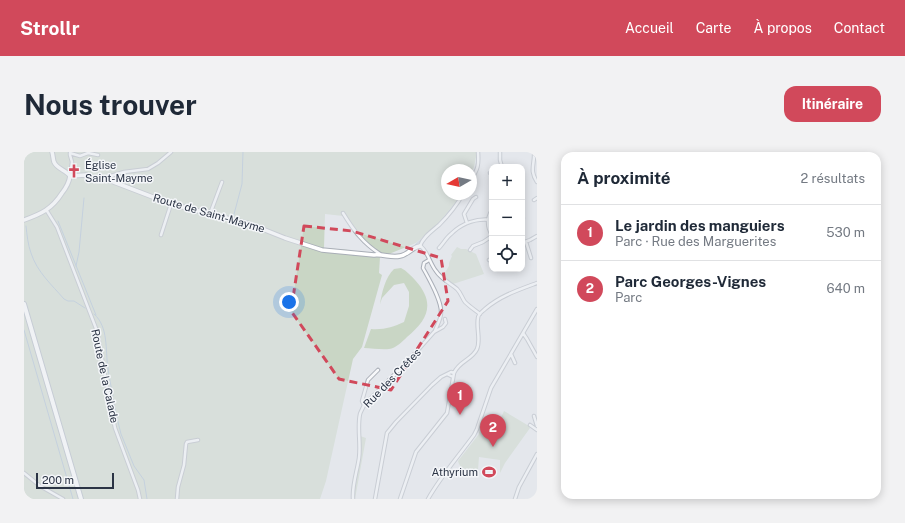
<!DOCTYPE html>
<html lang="fr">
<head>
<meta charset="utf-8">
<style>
  :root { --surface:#fff; --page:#f2f2f3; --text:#1f2937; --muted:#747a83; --line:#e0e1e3; --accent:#d1495b }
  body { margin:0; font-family:"Public Sans",sans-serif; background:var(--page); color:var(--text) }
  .controls { position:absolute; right:12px; top:12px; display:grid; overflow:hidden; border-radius:8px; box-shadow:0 2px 10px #0003 }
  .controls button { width:36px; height:36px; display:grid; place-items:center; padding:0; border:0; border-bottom:1px solid var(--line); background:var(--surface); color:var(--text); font:20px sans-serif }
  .compass { position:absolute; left:417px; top:12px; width:36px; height:36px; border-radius:50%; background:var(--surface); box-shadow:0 2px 10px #0003; rotate:261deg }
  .scale { position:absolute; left:12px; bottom:10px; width:78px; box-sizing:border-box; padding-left:4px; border:2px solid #2b3445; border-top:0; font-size:11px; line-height:14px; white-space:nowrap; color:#2b3445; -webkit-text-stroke:3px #f4f6f9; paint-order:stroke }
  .you { position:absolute; left:265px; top:150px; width:14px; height:14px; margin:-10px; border:3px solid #fff; border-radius:50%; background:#1a73e8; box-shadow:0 0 0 6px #1a73e833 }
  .badge { display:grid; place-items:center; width:26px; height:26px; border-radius:50%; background:var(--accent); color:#fff; font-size:13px; font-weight:700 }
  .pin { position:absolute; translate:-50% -33px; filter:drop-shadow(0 1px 2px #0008) }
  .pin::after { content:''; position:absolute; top:21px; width:14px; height:12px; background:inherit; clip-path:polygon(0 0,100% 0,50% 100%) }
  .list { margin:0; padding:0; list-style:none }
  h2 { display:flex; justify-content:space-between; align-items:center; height:52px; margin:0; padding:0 16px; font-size:17px }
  h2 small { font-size:13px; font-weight:400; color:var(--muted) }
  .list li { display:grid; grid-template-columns:26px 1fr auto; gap:12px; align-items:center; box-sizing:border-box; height:56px; padding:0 16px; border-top:1px solid var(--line) }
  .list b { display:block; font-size:15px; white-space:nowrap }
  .list p { margin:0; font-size:13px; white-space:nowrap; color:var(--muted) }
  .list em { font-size:13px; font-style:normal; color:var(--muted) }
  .icon { flex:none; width:22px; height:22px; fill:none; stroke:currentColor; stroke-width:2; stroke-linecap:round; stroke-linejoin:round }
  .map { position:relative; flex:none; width:513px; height:347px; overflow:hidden; border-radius:12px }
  header { display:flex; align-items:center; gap:24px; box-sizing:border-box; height:56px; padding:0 20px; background:var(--accent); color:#fff }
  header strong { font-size:19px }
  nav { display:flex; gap:22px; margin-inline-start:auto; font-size:14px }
  .intro { display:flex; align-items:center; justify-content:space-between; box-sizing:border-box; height:96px; padding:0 24px }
  h1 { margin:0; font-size:28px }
  .button { padding:10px 18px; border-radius:12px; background:var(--accent); color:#fff; font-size:14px; font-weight:700 }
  main { display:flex; gap:24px; padding:0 24px }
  aside { flex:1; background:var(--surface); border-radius:12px; box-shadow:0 2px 10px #0003 }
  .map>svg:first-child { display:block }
</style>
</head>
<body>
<header>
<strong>Strollr</strong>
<nav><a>Accueil</a><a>Carte</a><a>À propos</a><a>Contact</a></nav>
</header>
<div class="intro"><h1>Nous trouver</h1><a class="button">Itinéraire</a></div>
<main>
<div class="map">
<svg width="513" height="347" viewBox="0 0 513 347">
  <rect width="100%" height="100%" fill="#e4e7ec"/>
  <path fill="#c9d6c5" d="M0,0H453L450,15L447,21V18H423V42H436L432,50L414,72L392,91L360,104L332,84L319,64L301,62L300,96L325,98L356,105L355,121L358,123L338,195L329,207L302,329L296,347H0Z
    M433,95L437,97H442L452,102L460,122L429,132L419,124L425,114V111L428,104L427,103Z
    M377,116C383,119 387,124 391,128C412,151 404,168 383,185C378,190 372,196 365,197C358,198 347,196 340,196L347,177C360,178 369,175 380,170L385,154V140L380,131L370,133L358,146L356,152C358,140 361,126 370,117Z
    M480,259L505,274L506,276L481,311L476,321V308L455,305L454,318C445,318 437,320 434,309L455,282V280L460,278L465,271L470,270L474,272Z
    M336,284L342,286L331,347L330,341L335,313Z"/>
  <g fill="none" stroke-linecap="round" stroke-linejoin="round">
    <path stroke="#9fb4cc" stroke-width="1" d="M447,25L450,21
      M209,66L218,32L219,0
      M34,69L72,163
      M417,69L432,51L437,42
      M2,74C3,83 4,93 7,101C13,120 28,133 40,147L44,149H50L61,156
      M388,96L399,86
      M329,103H334
      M52,114L55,100L60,46
      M70,162C85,175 81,198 84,216C85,225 87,234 89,244
      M0,178L49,347
      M89,247L92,262L97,282L110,314L120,328L123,347"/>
    <g stroke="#a9aeb7" stroke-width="4.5">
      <path id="street" d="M476,0V8L478,15
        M510,0C511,12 505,18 513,30
        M466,21L468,20
        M46,23L48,10L46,3V1L56,4L64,1L74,3
        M77,27L100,20L124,17L134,11L147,0
        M447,28C454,17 455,13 454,0
        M439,42C433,53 424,64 415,73C408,79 399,85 396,94C403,97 406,112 412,119C417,127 426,131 433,137C437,141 438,146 441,150C446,155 451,158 456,162
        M510,48L513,46
        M468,58C463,66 463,75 468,83
        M23,59L33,75L73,179L85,246L91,276L111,330L114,338L116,347
        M319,61C330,79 339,91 356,102
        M186,62L198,30
        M498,66H499
        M443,71L440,62L449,47L452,45
        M137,83L147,52
        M502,90L507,106
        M498,91L506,88L513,84
        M415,96C419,92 422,86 427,82C438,71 453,66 468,68
        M446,98L449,94L459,90L468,84
        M405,108L400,111L399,116C405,127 418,149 417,161C417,167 413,173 411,179
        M465,108L468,107
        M499,181L503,187L513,205
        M487,202L491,211
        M429,225L423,222L427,220L430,221
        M340,253L338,249L344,228L354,218
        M510,264L513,274
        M506,273L513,278
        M0,321L16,334L39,347
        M153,347L154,335L160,313L162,292L163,290L174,288
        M329,347C328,333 333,320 335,306C337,292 333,276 336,262C337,259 339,256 340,253L386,207L410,180L419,175L422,171L421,167
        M351,347L363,281L372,270L408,233L417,225L423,222
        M376,347L392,300L423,261L430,221C435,209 448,208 453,197C457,188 452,176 454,166C454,162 458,160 461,157C476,144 494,138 513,131
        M404,347C417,324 434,305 450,283L453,277L467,236L513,157
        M491,347L495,335L513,302
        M512,347L513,344"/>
    </g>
    <g stroke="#a9aeb7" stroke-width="5.5">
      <path id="secondary" d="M28,0C29,3 29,7 30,10C33,17 42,18 46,24
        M46,24L62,23L70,26L87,29L147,52L226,72L261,86L298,98L350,103C360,102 367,106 376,104C384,103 388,95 396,94
        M0,68C17,62 28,57 38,41C42,36 45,31 46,24"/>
    </g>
    <g stroke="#a3abb8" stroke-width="6">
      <path id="primary" d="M0,152L57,347"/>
    </g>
    <use href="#street" stroke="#f7f8fa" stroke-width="2.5"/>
    <use href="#secondary" stroke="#fff" stroke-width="3.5"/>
    <use href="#primary" stroke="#fff" stroke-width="4"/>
  </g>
  <path d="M0 0H513V347H0ZM280,74L328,79L417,106L424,149L367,238L315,227L267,159Z" fill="#e4e7ec" fill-opacity=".55" fill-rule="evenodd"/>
  <path fill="none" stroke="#d1495b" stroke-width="3" stroke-dasharray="8 5" stroke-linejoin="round" d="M280,74L328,79L417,106L424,149L367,238L315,227L267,159Z"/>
  <defs>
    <g id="church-bare" transform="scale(1.08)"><path d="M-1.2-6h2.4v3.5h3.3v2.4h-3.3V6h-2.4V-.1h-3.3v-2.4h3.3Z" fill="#d1495b" stroke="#f4f6f9" stroke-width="2.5" paint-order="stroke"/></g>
    <g id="stadium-bare" transform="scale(1.08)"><path d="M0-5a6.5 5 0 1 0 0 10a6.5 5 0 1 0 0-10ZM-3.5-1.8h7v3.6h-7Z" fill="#d1495b" stroke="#f4f6f9" stroke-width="2.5" paint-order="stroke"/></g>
  </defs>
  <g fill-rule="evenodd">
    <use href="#church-bare" x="50" y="19"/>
    <use href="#stadium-bare" x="465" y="320"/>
  </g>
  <g text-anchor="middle" stroke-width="3" stroke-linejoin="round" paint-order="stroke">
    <g font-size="11" fill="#2b3445" stroke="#f4f6f9" text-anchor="start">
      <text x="61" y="17">Église<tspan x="61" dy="13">Saint-Mayme</tspan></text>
      <text x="454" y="324" text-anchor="end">Athyrium</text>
    </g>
    <g font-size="11" fill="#2b3445" stroke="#f4f6f9">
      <text transform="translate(185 61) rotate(16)" y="4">Route de Saint-Mayme</text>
      <text transform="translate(81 224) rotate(78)" y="4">Route de la Calade</text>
      <text transform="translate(368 226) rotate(-46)" y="4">Rue des Crêtes</text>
    </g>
  </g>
</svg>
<div class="controls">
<button>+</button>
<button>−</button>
<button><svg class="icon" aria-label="locate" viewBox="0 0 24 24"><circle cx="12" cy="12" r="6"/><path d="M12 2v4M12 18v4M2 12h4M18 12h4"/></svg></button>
</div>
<svg class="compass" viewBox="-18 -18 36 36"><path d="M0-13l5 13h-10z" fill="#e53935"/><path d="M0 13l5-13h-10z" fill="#747a83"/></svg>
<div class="scale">200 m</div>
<div class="you"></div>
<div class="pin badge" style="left:436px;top:263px">1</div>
<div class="pin badge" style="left:469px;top:295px">2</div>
</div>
<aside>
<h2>À proximité<small>2 résultats</small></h2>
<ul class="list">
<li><span class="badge">1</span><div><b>Le jardin des manguiers</b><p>Parc · Rue des Marguerites</p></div><em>530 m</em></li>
<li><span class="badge">2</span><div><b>Parc Georges-Vignes</b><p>Parc</p></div><em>640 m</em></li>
</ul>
</aside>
</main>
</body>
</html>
